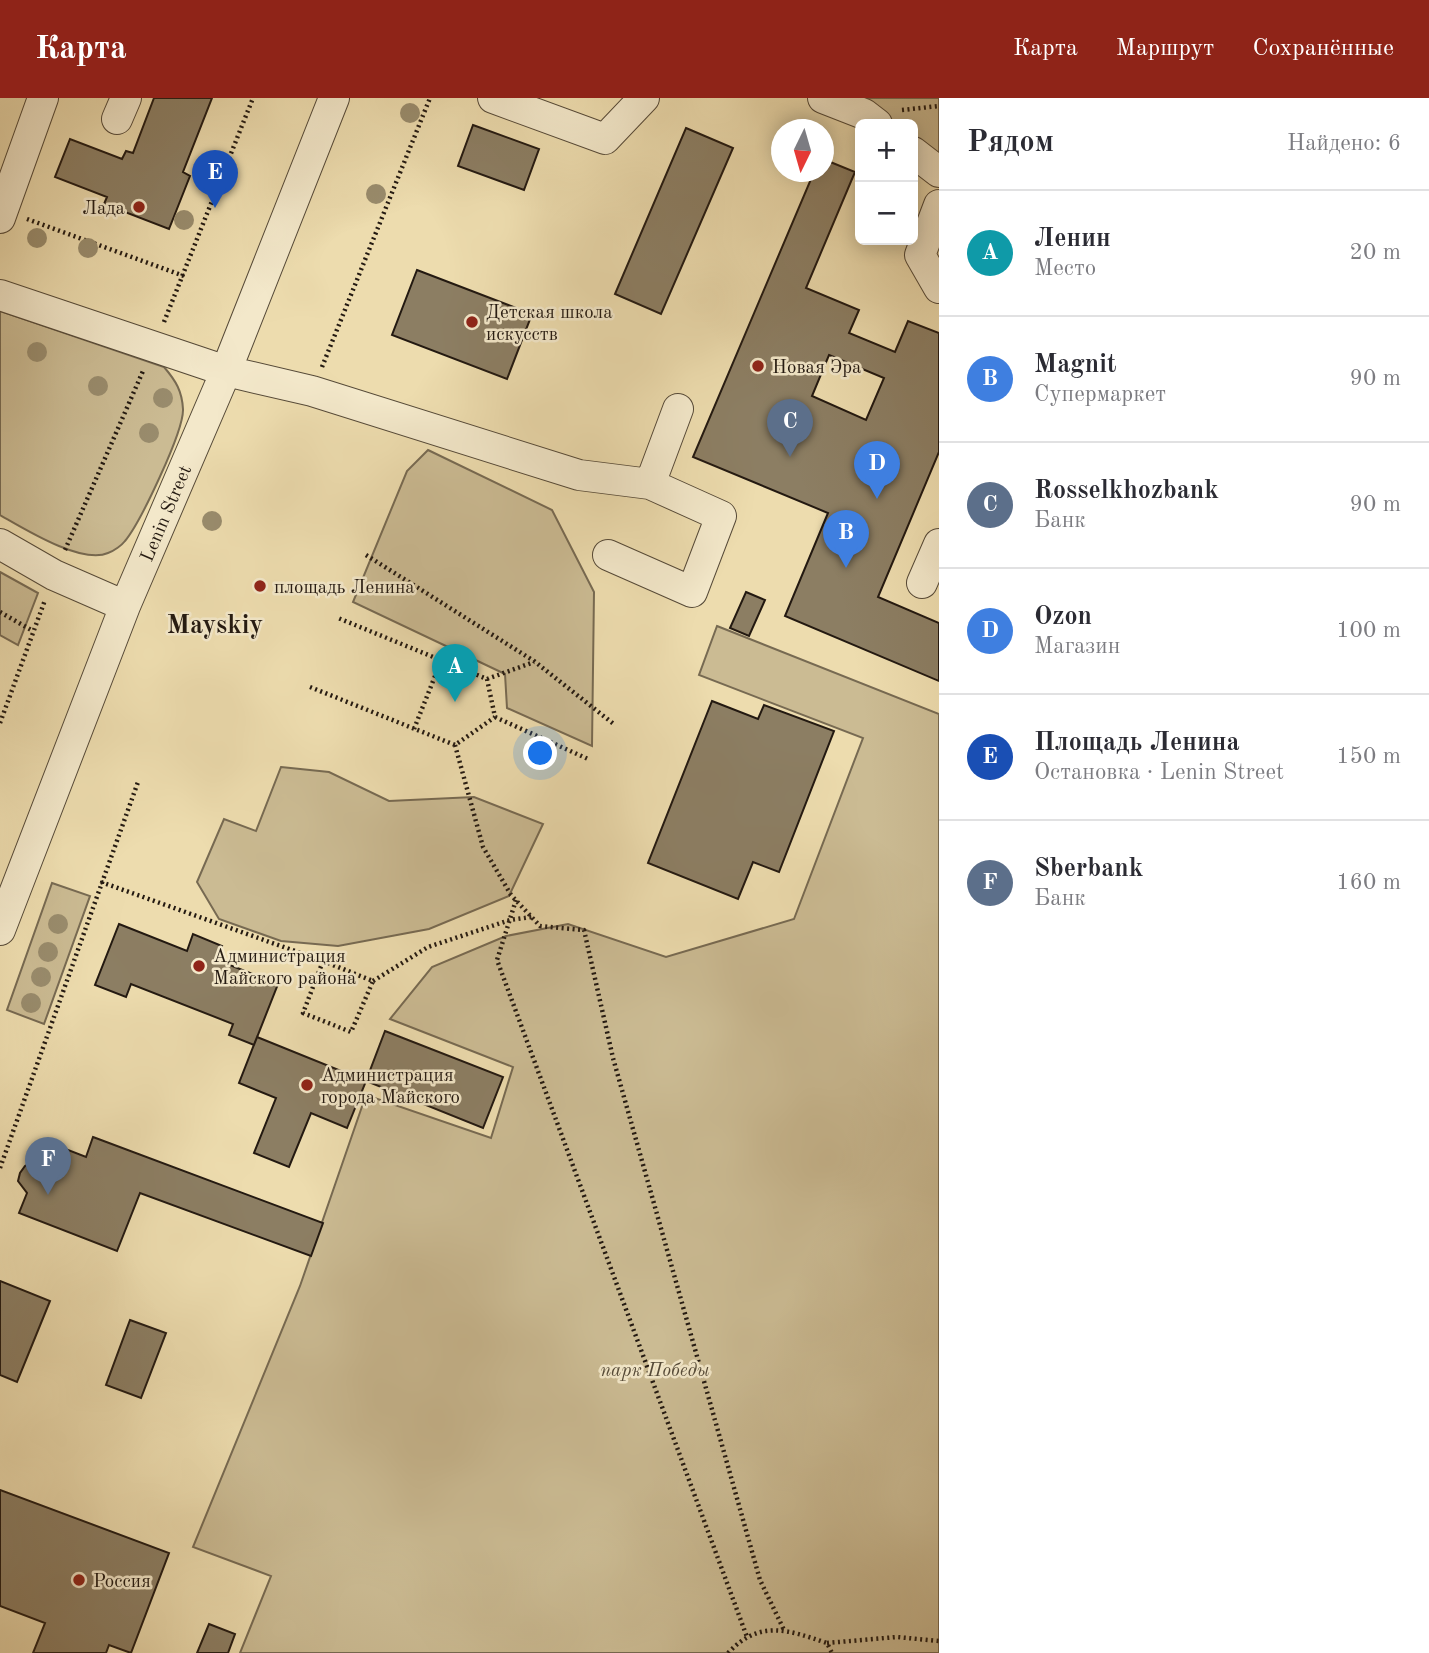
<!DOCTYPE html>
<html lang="ru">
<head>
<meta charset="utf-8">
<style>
  :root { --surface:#fff; --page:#f7f7f7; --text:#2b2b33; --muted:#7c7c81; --line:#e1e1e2; --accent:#8f2418 }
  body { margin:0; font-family:"Old Standard TT",serif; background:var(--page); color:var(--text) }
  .controls { position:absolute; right:21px; top:21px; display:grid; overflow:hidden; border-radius:10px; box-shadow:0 4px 18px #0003 }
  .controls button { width:63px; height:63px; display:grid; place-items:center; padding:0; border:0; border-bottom:2px solid var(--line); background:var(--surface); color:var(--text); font:35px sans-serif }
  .compass { position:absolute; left:771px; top:21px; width:63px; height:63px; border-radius:50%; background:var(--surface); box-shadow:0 4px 18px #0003; rotate:185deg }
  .you { position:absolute; left:541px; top:656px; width:24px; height:24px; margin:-18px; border:5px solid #fff; border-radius:50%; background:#1a73e8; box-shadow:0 0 0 10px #1a73e833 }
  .badge { display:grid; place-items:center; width:46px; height:46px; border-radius:50%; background:var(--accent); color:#fff; font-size:23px; font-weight:700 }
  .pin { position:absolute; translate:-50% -58px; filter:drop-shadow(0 2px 4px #0008) }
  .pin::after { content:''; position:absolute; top:37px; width:24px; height:21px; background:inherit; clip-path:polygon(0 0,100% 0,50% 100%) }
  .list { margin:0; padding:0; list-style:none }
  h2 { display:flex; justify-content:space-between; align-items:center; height:91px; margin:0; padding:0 28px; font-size:30px }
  h2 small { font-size:23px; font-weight:400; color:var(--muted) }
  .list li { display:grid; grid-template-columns:46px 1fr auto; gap:21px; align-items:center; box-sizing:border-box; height:126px; padding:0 28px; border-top:2px solid var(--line) }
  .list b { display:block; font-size:26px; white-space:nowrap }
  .list p { margin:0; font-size:23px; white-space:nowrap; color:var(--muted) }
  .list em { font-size:23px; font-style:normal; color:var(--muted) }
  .map { position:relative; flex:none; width:939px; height:1555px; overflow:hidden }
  header { display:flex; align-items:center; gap:42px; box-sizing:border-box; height:98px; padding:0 35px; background:var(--accent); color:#fff }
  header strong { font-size:33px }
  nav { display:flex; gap:38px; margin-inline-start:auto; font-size:24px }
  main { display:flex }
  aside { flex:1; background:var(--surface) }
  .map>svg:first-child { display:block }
</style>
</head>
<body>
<header>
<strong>Карта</strong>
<nav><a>Карта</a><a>Маршрут</a><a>Сохранённые</a></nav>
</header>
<main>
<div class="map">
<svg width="939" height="1555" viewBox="0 0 939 1555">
  <rect width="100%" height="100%" fill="#eddcae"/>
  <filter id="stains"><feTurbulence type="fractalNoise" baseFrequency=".00286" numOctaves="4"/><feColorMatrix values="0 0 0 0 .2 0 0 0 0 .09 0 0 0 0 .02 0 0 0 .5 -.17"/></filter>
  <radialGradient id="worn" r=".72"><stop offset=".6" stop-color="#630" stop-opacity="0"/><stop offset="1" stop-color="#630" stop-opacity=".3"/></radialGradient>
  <path fill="#cbbb93" stroke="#776a52" stroke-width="2" d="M859,0H939V66L913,54V26H877Z
    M0,213L164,269C176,283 182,293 183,311C184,333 140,425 125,443C122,447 114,453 108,455C82,467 23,430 0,417Z
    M428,352L552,412L594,494L592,648L507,610L505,576L353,504L407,373Z
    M0,474L38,495L18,547L0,537Z
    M717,528L939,616V1555H240L271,1478L193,1449L300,1188L366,997L491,1040L513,969L390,921L432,869L506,838L568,826L666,859L794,821L863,640L699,577Z
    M281,669L329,674L389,703L474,699L543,726L509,798L429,831L338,848L281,843L219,821L197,784L224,721L256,733Z
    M52,785L90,798L44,926L7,912Z"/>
  <path fill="#8c7e63" stroke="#231911" stroke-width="2" fill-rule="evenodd" d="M154,0H212L183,74L190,78L169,131L104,106L107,99L55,79L70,41L122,61L126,53L133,55Z
    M473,27L539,51L524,92L458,68Z
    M686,30L733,50L661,216L615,196Z
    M823,61L855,74L806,190L859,212L849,235L895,254L908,223L939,235V354L878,499L939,525V583L785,518L828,415L693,359L814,74H823ZM829,257L884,280L866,322L812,298Z
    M417,172L532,216L507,281L392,237Z
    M746,494L765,502L749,538L730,530Z
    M712,603L758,621L764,607L834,633L779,774L753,764L738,801L648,765Z
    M119,826L187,853L193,836L222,848L217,862L278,886L254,947L229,937L233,926L131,886L126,899L95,887Z
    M385,933L503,979L483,1030L366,983Z
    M257,939L366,983L347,1030L311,1015L289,1069L254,1055L276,1000L239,985Z
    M93,1039L323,1125L311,1158L140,1095L117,1153L19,1115L27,1095L18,1083L20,1075L25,1068L39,1060L45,1043L86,1059Z
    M0,1183L50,1203L17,1284L0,1277Z
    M130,1222L166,1235L141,1300L106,1287Z
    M0,1392L169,1455L131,1555L109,1547L106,1555H33L45,1525L0,1508Z
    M209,1526L235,1536L228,1555H197Z"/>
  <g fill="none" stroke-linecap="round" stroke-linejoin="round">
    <g stroke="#564a38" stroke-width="32">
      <path id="minor" d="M493,0L605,41L644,0
        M823,0L864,16L877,26
        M117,21L126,0
        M913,54L939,74
        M939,107L920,157L939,190
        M0,120L43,0
        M0,197L226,273L312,293L579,377L650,386L721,418L692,494L608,457
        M650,386L678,311
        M0,446L54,477L125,508
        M922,485L939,446
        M0,832L125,508L226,273L334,0"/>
    </g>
    <path stroke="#231911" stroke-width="4.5" stroke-dasharray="2 3.5" stroke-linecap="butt" d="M902,12L939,8
      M27,121L184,178
      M164,224L253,0
      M322,269L430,0
      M65,452L143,273
      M366,457L534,563L615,627
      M0,514L33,533
      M487,581L534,564
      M310,589L455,647L495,619L487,581L338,520
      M495,619L588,661
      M0,625L45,502
      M414,631L441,563
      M455,647L483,749L511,797L540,828L584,832L613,960L760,1482L784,1532
      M101,784L323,863
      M516,802L497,862L747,1539
      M323,863L373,883L351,934L303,915Z
      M373,883L428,849L510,822L532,819
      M0,1070L138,684
      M827,1545L897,1539L939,1543
      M728,1555C760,1521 788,1532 827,1545L832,1555"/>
    <use href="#minor" stroke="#f3e8ca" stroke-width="30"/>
  </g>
  <g fill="#998c6d">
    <circle cx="410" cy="15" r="10"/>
    <circle cx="376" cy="96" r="10"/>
    <circle cx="184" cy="122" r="10"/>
    <circle cx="37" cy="140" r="10"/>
    <circle cx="88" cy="150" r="10"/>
    <circle cx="37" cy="254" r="10"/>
    <circle cx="98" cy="288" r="10"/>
    <circle cx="163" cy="300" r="10"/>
    <circle cx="149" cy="335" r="10"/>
    <circle cx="212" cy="423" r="10"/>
    <circle cx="58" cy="826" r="10"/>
    <circle cx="48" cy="854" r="10"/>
    <circle cx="41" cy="879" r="10"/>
    <circle cx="31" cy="905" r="10"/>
  </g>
  <g fill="#8f2418" stroke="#f3e8ca" stroke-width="2.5">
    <circle cx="139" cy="109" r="7"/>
    <circle cx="472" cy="224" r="7"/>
    <circle cx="758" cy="268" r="7"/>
    <circle cx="260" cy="488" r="7"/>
    <circle cx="199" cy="868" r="7"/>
    <circle cx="307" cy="987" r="7"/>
    <circle cx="79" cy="1482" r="7"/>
  </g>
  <g text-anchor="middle" stroke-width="5" stroke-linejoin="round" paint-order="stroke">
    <g font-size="19" fill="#231911" stroke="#f3e8ca" text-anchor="start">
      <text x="125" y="116" text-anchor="end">Лада</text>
      <text x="486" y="220">Детская школа<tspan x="486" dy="22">искусств</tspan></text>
      <text x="772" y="275">Новая Эра</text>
      <text x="274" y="495">площадь Ленина</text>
      <text x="213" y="864">Администрация<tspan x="213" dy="22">Майского района</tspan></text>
      <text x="321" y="983">Администрация<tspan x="321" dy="22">города Майского</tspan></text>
      <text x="93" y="1489">Россия</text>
    </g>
    <g font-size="19" fill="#231911" stroke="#f3e8ca">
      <text transform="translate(165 415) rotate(-67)" y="7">Lenin Street</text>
    </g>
    <g font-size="19" font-style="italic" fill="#554a38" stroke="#f3e8ca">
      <text x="655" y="1278">парк Победы</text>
    </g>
    <g font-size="26" font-weight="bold" fill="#231911" stroke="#f3e8ca">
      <text x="215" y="535">Mayskiy</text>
    </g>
  </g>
  <rect width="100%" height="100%" filter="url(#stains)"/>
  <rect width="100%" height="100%" fill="url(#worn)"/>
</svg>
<div class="controls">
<button>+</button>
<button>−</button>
</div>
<svg class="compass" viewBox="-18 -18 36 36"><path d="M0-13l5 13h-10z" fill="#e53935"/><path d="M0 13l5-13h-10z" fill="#7c7c81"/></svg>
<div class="you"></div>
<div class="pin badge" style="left:455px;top:604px;background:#0f9aa8">A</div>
<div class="pin badge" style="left:846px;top:470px;background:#3f7fe0">B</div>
<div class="pin badge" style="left:790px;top:359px;background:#5c6f8a">C</div>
<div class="pin badge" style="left:877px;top:401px;background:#3f7fe0">D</div>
<div class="pin badge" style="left:215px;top:110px;background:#1a4fb4">E</div>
<div class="pin badge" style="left:48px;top:1097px;background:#5c6f8a">F</div>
</div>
<aside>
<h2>Рядом<small>Найдено: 6</small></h2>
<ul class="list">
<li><span class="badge" style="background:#0f9aa8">A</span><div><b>Ленин</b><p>Место</p></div><em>20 m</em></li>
<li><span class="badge" style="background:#3f7fe0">B</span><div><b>Magnit</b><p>Супермаркет</p></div><em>90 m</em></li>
<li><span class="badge" style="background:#5c6f8a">C</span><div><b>Rosselkhozbank</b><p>Банк</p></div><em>90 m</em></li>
<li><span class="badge" style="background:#3f7fe0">D</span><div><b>Ozon</b><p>Магазин</p></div><em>100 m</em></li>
<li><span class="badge" style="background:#1a4fb4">E</span><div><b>Площадь Ленина</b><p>Остановка · Lenin Street</p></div><em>150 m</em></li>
<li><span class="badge" style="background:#5c6f8a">F</span><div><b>Sberbank</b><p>Банк</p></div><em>160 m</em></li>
</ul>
</aside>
</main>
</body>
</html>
